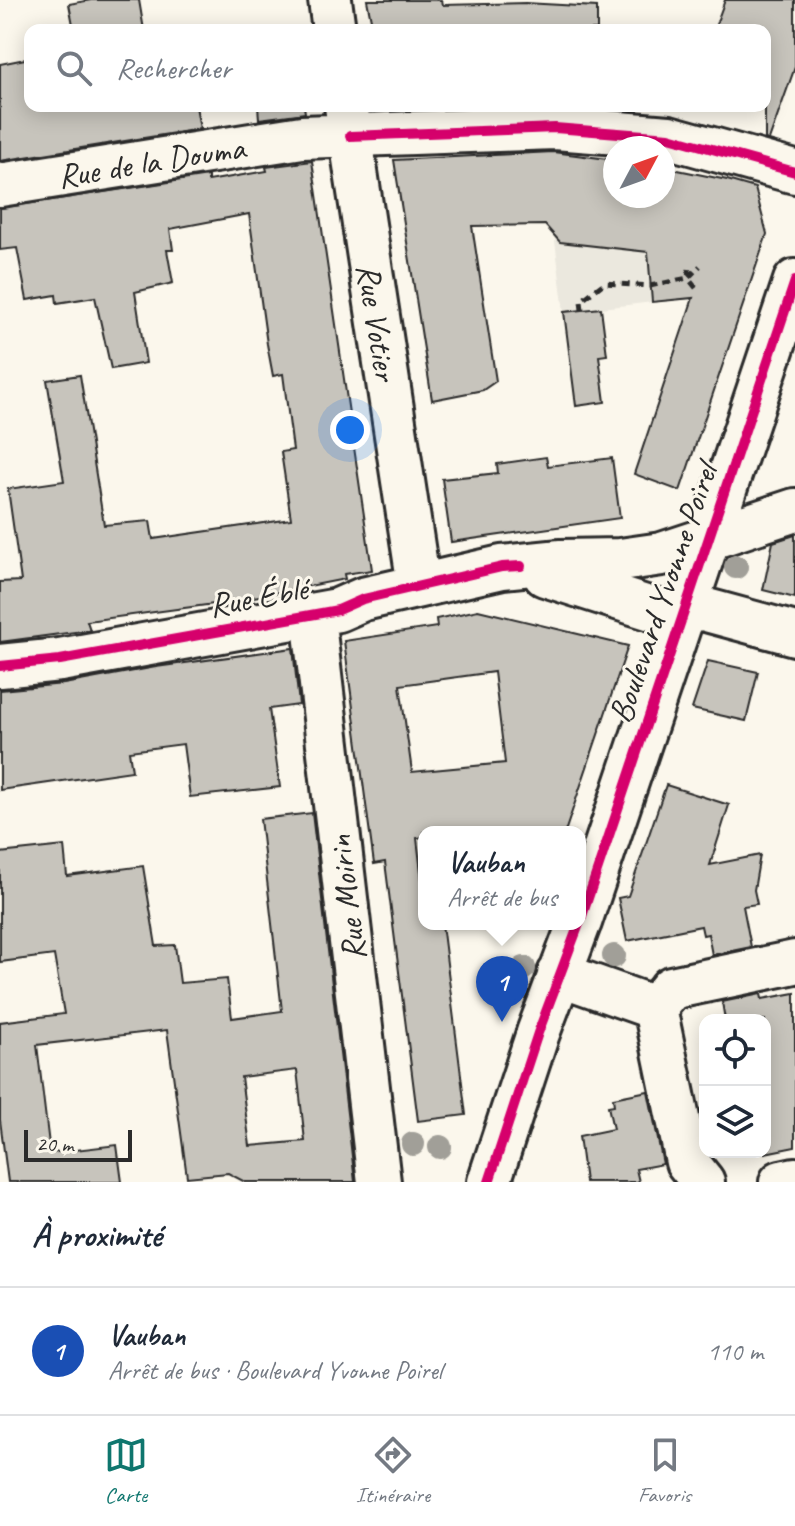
<!DOCTYPE html>
<html lang="fr">
<head>
<meta charset="utf-8">
<style>
  :root { --surface:#fff; --page:#f2f2f3; --text:#1f2937; --muted:#747a83; --line:#e0e1e3; --accent:#0f766e }
  body { margin:0; font-family:Caveat,sans-serif; background:var(--page); color:var(--text) }
  .controls { position:absolute; right:24px; bottom:24px; display:grid; overflow:hidden; border-radius:16px; box-shadow:0 4px 20px #0003 }
  .controls button { width:72px; height:72px; display:grid; place-items:center; padding:0; border:0; border-bottom:2px solid var(--line); background:var(--surface); color:var(--text); font:40px sans-serif }
  .compass { position:absolute; left:603px; top:136px; width:72px; height:72px; border-radius:50%; background:var(--surface); box-shadow:0 4px 20px #0003; rotate:49deg }
  .scale { position:absolute; left:24px; bottom:20px; width:108px; box-sizing:border-box; padding-left:8px; border:4px solid #2b2b2b; border-top:0; font-size:22px; line-height:28px; white-space:nowrap; color:#2b2b2b; -webkit-text-stroke:6px #fbf7ec; paint-order:stroke }
  .you { position:absolute; left:350px; top:430px; width:28px; height:28px; margin:-20px; border:6px solid #fff; border-radius:50%; background:#1a73e8; box-shadow:0 0 0 12px #1a73e833 }
  .badge { display:grid; place-items:center; width:52px; height:52px; border-radius:50%; background:var(--accent); color:#fff; font-size:26px; font-weight:700 }
  .pin { position:absolute; translate:-50% -66px; filter:drop-shadow(0 2px 4px #0008) }
  .pin::after { content:''; position:absolute; top:42px; width:28px; height:24px; background:inherit; clip-path:polygon(0 0,100% 0,50% 100%) }
  .popup { position:absolute; left:418px; top:826px; width:168px; height:104px; box-sizing:border-box; display:grid; place-content:center; border-radius:16px; background:var(--surface); filter:drop-shadow(0 2px 6px #0005); font-size:26px; white-space:nowrap; color:var(--muted) }
  .popup b { font-size:30px; color:var(--text) }
  .popup::after { content:''; position:absolute; left:50%; top:100%; margin-left:-16px; border:16px solid transparent; border-top-color:var(--surface) }
  .list { margin:0; padding:0; list-style:none }
  h2 { display:flex; justify-content:space-between; align-items:center; height:104px; margin:0; padding:0 32px; font-size:34px }
  h2 small { font-size:26px; font-weight:400; color:var(--muted) }
  .list li { display:grid; grid-template-columns:52px 1fr auto; gap:24px; align-items:center; box-sizing:border-box; height:128px; padding:0 32px; border-top:2px solid var(--line) }
  .list b { display:block; font-size:30px; white-space:nowrap }
  .list p { margin:0; font-size:26px; white-space:nowrap; color:var(--muted) }
  .list em { font-size:26px; font-style:normal; color:var(--muted) }
  .icon { flex:none; width:44px; height:44px; fill:none; stroke:currentColor; stroke-width:2; stroke-linecap:round; stroke-linejoin:round }
  .map { position:relative; flex:none; width:795px; height:1182px; overflow:hidden }
  .search { position:absolute; background:var(--surface); box-shadow:0 4px 20px #0003; left:24px; right:24px; top:24px; height:88px; display:flex; align-items:center; gap:20px; box-sizing:border-box; padding:0 28px; border-radius:16px; color:var(--muted); font-size:30px }
  .sheet { height:232px; background:var(--surface) }
  nav { display:flex; justify-content:space-around; align-items:center; box-sizing:border-box; height:112px; border-top:2px solid var(--line); background:var(--surface); font-size:22px; color:var(--muted) }
  nav a { display:grid; justify-items:center; gap:4px }
  nav .on { color:var(--accent) }
  .map>svg:first-child { display:block }
</style>
</head>
<body>
<div class="map">
<svg width="795" height="1182" viewBox="0 0 795 1182">
  <rect width="100%" height="100%" fill="#fbf7ec"/>
  <filter id="ink" filterUnits="userSpaceOnUse"><feTurbulence type="fractalNoise" baseFrequency=".0125" numOctaves="2"/><feDisplacementMap in="SourceGraphic" scale="16" xChannelSelector="R" yChannelSelector="G"/><feConvolveMatrix kernelMatrix="1 2 1 2 8 2 1 2 1" color-interpolation-filters="sRGB"/></filter>
  <g filter="url(#ink)">
    <path fill="#ebe8de" d="M589,157L615,160V196H663V167L727,180L755,188L767,234L743,309L704,296L602,308L607,355L570,359L553,225Z"/>
    <path fill="#c7c4bc" stroke="#2b2b2b" stroke-width="2" fill-rule="evenodd" d="M91,0H139L144,30H74L69,4Z
      M367,0H441L442,5L525,3L597,7V30H373Z
      M725,0H795V67L769,140L765,139V30H714Z
      M30,58V106H196L200,129L0,161V64Z
      M258,106H304L305,113L259,119Z
      M553,152L615,160V196H663V167L727,180L755,188L767,234L680,491L634,474L693,298L652,302L648,252L560,242L545,225L472,226L496,381L483,390L432,400L394,160Z
      M312,161L372,570L344,574L345,579L229,602L87,621L90,630L0,642V582L21,581L8,489L64,481L47,380L80,375L104,525L150,521L153,539L291,519L281,452L293,450L283,374L273,376L267,344L249,214L170,229L173,250H167L173,283L135,292L146,363L111,369L95,297L57,303L56,295L27,300L17,248L0,250V208L208,176V181L267,171L266,167Z
      M601,308L607,355L599,356L605,402L576,406L564,312Z
      M546,457L548,466L612,458L620,518L451,542L442,479L498,473L497,464Z
      M795,535V598L763,590L773,542Z
      M478,610L628,646L565,832H424V837L417,838L424,898V924H442L466,1115L418,1121L385,862L374,864L344,641L437,627L436,619ZM494,672L505,763L412,772L400,685Z
      M293,648L299,705L269,709L280,787L190,797L183,744L129,751L132,771L0,790V690L64,684L156,667Z
      M708,661L758,672L746,721L692,709Z
      M666,785L729,805L710,865L760,855L754,890L757,904L743,906L751,947L712,955L708,934L703,935L701,926L627,941L618,898L628,896Z
      M312,813L355,1182H245L228,1173L187,1177L167,1030L37,1045L50,1153L117,1145L122,1182H8L0,1120V1022L64,1014L54,955L0,962V853L64,846L67,876L143,866L156,946L175,945L180,983L227,979L232,1018L282,1011L260,819ZM297,1070L305,1141L250,1146L241,1077Z
      M795,993V1147L765,1153V1020H725L722,1002L761,994L762,999Z
      M648,1091L663,1164L636,1169L639,1182H585L579,1136L613,1129L608,1106L614,1105L613,1098Z"/>
    <g fill="none" stroke-linecap="round" stroke-linejoin="round">
      <g stroke="#2b2b2b" stroke-width="48">
        <path id="minor" d="M330,0L334,30
          M346,106L419,586
          M0,185L302,137L555,128L669,137L795,172
          M545,575L683,619
          M688,605L795,634
          M313,615L379,1182
          M0,666L60,660L338,610L363,599L502,567L561,561L620,560L662,554L795,510
          M580,922L795,281
          M559,974L655,1008
          M489,1182L538,1033L579,924
          M703,1182L687,1162L655,1008L671,988L795,962
          M781,1182L795,1179"/>
      </g>
      <path stroke="#2b2b2b" stroke-width="5" stroke-dasharray="8 6" stroke-linecap="butt" d="M696,288L688,278L700,266
        M582,310L581,301L604,283L650,286L688,278L689,269"/>
      <use href="#minor" stroke="#fbf7ec" stroke-width="42"/>
      <g stroke="#fbf7ec" stroke-width="15">
        <path id="cycleway" d="M350,136L555,128L669,137L795,172
          M0,666L60,660L338,610L363,599L502,567L521,566
          M580,922L795,281
          M489,1182L538,1033L579,924"/>
      </g>
      <use href="#cycleway" stroke="#d6006c" stroke-width="10"/>
    </g>
    <g fill="#a19f98">
      <circle cx="736" cy="567" r="12"/>
      <circle cx="614" cy="956" r="12"/>
      <circle cx="524" cy="968" r="12"/>
      <circle cx="413" cy="1144" r="12"/>
      <circle cx="440" cy="1147" r="12"/>
    </g>
  </g>
  <g text-anchor="middle" stroke-width="6" stroke-linejoin="round" paint-order="stroke">
    <g font-size="34" fill="#2b2b2b" stroke="#fbf7ec">
      <text transform="translate(151 161) rotate(-9)" y="12">Rue de la Douma</text>
      <text transform="translate(378 322) rotate(81)" y="12">Rue Votier</text>
      <text transform="translate(662 593) rotate(-71)" y="12">Boulevard Yvonne Poirel</text>
      <text transform="translate(258 596) rotate(-10)" y="12">Rue Éblé</text>
      <text transform="translate(346 898) rotate(-97)" y="12">Rue Moirin</text>
    </g>
  </g>
</svg>
<div class="controls">
<button><svg class="icon" aria-label="locate" viewBox="0 0 24 24"><circle cx="12" cy="12" r="6"/><path d="M12 2v4M12 18v4M2 12h4M18 12h4"/></svg></button>
<button><svg class="icon" aria-label="layers" viewBox="0 0 24 24"><path d="M12 4l9 5-9 5-9-5zM3 14l9 5 9-5"/></svg></button>
</div>
<svg class="compass" viewBox="-18 -18 36 36"><path d="M0-13l5 13h-10z" fill="#e53935"/><path d="M0 13l5-13h-10z" fill="#747a83"/></svg>
<div class="scale">20 m</div>
<div class="you"></div>
<div class="pin badge" style="left:502px;top:1022px;background:#1a4fb4">1</div>
<div class="popup"><b>Vauban</b>Arrêt de bus</div>
<div class="search"><svg class="icon" aria-label="search" viewBox="0 0 24 24"><circle cx="10" cy="10" r="6"/><path d="M15 15l6 6"/></svg>Rechercher</div>
</div>
<section class="sheet">
<h2>À proximité<small></small></h2>
<ul class="list">
<li><span class="badge" style="background:#1a4fb4">1</span><div><b>Vauban</b><p>Arrêt de bus · Boulevard Yvonne Poirel</p></div><em>110 m</em></li>
</ul>
</section>
<nav>
<a class="on"><svg class="icon" aria-label="map" viewBox="0 0 24 24"><path d="M3 6l6-2 6 2 6-2v14l-6 2-6-2-6 2zM9 4v14M15 6v14"/></svg>Carte</a>
<a><svg class="icon" aria-label="directions" viewBox="0 0 24 24"><path d="M12 3l9 9-9 9-9-9zM9 14v-3h6M13 9l2 2-2 2"/></svg>Itinéraire</a>
<a><svg class="icon" aria-label="saved" viewBox="0 0 24 24"><path d="M7 4h10v16l-5-4-5 4z"/></svg>Favoris</a>
</nav>
</body>
</html>
